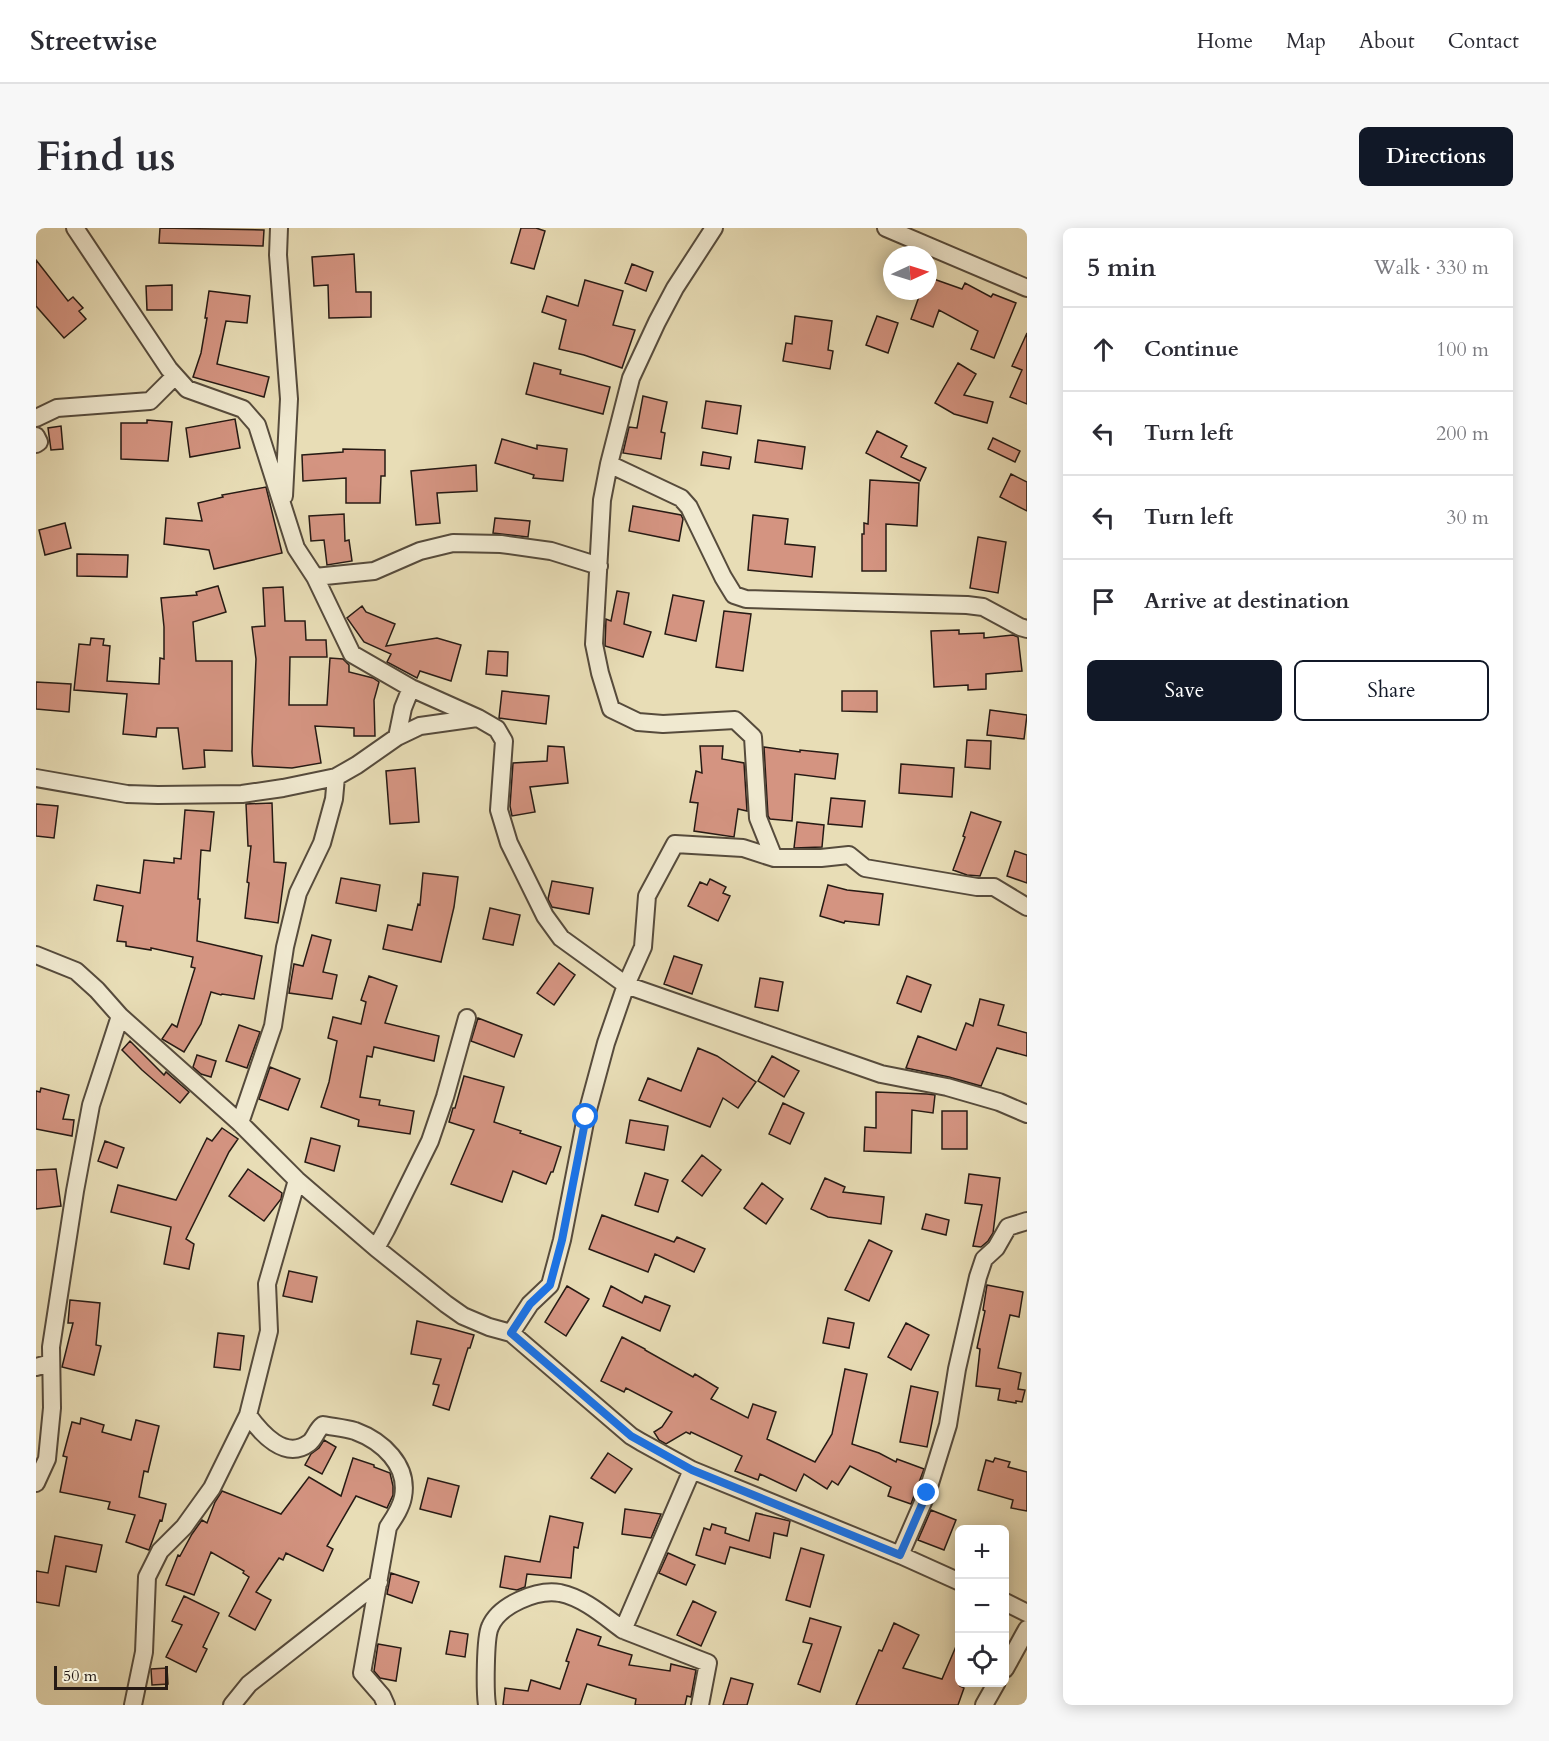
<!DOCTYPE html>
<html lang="en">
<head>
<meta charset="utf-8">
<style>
  :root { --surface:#fff; --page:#f7f7f7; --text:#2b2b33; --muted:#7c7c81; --line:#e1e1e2; --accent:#111827 }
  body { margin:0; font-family:Cardo,serif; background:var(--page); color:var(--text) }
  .controls { position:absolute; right:18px; bottom:18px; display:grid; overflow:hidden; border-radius:9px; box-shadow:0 3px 15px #0003 }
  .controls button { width:54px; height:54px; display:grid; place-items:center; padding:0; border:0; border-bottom:2px solid var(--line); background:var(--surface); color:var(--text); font:30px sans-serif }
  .compass { position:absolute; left:847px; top:18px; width:54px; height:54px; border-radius:50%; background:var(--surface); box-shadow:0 3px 15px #0003; rotate:86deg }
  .scale { position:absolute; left:18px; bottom:15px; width:114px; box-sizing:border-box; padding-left:6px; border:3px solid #261a14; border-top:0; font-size:16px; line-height:21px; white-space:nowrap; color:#261a14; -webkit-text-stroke:4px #f0e9d0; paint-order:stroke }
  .stop { position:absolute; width:18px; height:18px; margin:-14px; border:4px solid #1a73e8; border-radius:50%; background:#fff }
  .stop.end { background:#1a73e8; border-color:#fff; box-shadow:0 2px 6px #0008 }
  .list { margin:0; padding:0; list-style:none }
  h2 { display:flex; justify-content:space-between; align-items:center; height:78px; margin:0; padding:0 24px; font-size:26px }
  h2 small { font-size:20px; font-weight:400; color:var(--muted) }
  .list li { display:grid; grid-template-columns:39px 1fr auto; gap:18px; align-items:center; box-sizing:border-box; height:84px; padding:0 24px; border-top:2px solid var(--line) }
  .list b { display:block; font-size:22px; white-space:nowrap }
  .list em { font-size:20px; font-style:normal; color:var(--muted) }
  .actions { display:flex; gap:12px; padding:18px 24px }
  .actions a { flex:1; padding:14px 0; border:2px solid var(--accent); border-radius:9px; text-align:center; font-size:21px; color:var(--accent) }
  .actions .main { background:var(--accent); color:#fff }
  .icon { flex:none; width:33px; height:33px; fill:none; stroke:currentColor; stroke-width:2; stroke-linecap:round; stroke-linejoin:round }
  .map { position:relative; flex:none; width:991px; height:1477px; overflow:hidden; border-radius:9px }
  header { display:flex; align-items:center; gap:36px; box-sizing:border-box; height:84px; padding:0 30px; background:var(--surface); border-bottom:2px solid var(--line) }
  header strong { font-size:28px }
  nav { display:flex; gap:33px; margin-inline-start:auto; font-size:21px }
  .intro { display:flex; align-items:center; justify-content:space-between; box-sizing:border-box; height:144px; padding:0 36px }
  h1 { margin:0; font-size:42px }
  .button { padding:15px 27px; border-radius:9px; background:var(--accent); color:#fff; font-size:21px; font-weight:700 }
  main { display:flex; gap:36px; padding:0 36px }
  aside { flex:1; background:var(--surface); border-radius:9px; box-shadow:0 3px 15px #0003 }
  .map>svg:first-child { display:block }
</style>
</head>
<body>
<header>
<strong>Streetwise</strong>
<nav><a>Home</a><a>Map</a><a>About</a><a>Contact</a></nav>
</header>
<div class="intro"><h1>Find us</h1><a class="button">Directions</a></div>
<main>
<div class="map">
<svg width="991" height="1477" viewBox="0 0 991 1477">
  <rect width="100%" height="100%" fill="#e8ddb6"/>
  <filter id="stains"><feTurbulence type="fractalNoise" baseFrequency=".00333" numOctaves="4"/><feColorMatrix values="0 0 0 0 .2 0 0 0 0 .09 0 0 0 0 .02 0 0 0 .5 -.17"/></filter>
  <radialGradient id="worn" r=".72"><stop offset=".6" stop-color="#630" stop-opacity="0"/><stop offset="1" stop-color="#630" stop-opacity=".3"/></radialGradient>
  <path fill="#d49481" stroke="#261a14" stroke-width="1.5" d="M124,0L228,2L227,18L123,15Z
    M485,0H500L509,3L498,41L475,35Z
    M318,26L320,64H335V89L293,90L292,57L278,58L276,29Z
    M0,32L32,73L37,69L47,80L43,83L50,91L28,110L0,78Z
    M596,36L617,44L610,63L589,55Z
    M892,49L926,61L929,55L955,69L957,66L980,75L958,130L935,121L942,103L903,82L897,99L875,91L885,63H892Z
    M549,52L587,63L577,97L599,102L586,140L548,127L523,121L530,92L506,84L511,68L542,78Z
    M136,57V82H111L110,58Z
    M173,63L214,68L211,95L190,93L181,136L233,149L228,169L157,149L165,125L171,90H169Z
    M759,88L796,93L792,122L797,123L794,141L747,133L750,115L756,116Z
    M841,88L862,95L852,125L830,117Z
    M991,105V176L974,169L986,142L976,138Z
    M498,135L525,142L524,146L574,159L567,186L490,166Z
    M922,135L940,146L928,167L957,174L951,195L918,186L899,175Z
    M607,168L631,174L625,204L629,205L625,231L587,225L593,199L601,200Z
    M670,173L705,178L701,206L666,200Z
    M199,191L204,220L154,229L150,200Z
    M111,192L136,194L132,233L85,231V195H111Z
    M25,198L27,221L15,222L12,200Z
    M841,203L871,218L865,229L890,240L884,253L830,225Z
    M957,210L984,223L979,234L952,221Z
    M466,211L501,221V217L531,221L527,253L497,250L498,247L459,235Z
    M722,212L769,219L766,241L719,234Z
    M307,221L349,222V248H345L344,275H310V250L267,253L266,227L307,224Z
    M667,224L695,229L693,241L665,237Z
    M440,237L441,263L401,265L404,295L380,297L375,243Z
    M975,246L991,254V283L964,269Z
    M834,252L883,255L881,298L850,296V343H826V306H828V295L832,296Z
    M230,259L246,325L178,341L173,322L128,316L130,290L166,293L162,275L187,269L186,267Z
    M597,278L645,287L647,291L643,313L593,303Z
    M308,286L309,313L313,312L316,333L291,337L288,312L275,313L273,288Z
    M717,287L752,291L749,316L779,319L776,349L712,342Z
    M459,290L494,293L492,309L457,305Z
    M29,295L35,320L9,327L3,302Z
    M942,309L970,314L962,365L934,360Z
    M41,326L92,327L91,349L41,348Z
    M182,358L190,384L157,394L160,433H196V523L168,522L169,539L147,541L142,500H121L120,509L87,506L91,466L38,462L43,416L54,417L55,410L68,411L67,417L74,418L71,453L123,456L124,430L128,431V399L125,370L161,367L160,364Z
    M247,359L249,393H269L270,412H290L291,429H254L253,477H291L294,430L307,431L313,437V444L337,450L343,454L338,472L339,508H318V500L279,498L285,535L256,540L217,538L216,524L220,431L216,399L229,398L227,360Z
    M581,363L593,365L588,396L615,404L607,429L569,418L570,391L575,393Z
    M637,367L668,373L660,413L629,406Z
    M326,378L330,384L359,396L350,418L401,410L425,417L415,453L384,443L381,450L351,434L355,426L328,414L311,390Z
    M688,383L715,386L707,443L680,439Z
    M923,402V406L948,405V410L977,407L982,409L986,443L950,446V461L932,462V457L898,459L895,403Z
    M452,423L472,424L471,448L450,446Z
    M0,454L35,456L33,484L0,481Z
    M466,463L513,468L510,496L463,490Z
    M806,463H841V484L806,483Z
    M954,482L991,487L988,511L951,507Z
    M931,512L955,513L954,541L929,539Z
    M512,518L528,519L532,555L494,559L499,584L476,588L474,578L477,535L511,533Z
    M664,518H687L686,531L708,535L711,583L702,581L698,609L658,603L662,575L654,574L660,543L666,545Z
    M728,519L764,524V522L802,526L799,551L759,546L756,593L734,591L732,588Z
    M865,536L918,540L916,569L863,565Z
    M379,540L383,594L354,596L350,543Z
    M795,570L829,573L826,599L792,596Z
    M236,575L238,634L250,635L242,695L209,690L213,655L211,654L215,618H212L210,576Z
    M0,576L22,578L18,610L0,608Z
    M149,582L178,584L174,623L165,622L162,671H164L161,713L226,728L218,771L186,766L185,767L175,764L165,796L148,824L126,811L136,796L141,799L159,740L155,739L157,729L115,720V722L90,718V714L81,713L87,678L58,672L61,657L104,665L108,632L138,635V630L145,631Z
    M935,584L965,594L944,648L931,647L917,642L929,609L927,608Z
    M761,594L788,597L786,619L758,620Z
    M979,623L991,627V655L971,648Z
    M387,645L422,649L418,679L405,734L347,721L352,697L376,702L382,676L384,677Z
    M305,650L344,657L340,683L300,675Z
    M674,651L690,659L687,665L694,668L682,693L652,678L664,654L671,657Z
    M516,653L557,660L553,686L516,679L512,671Z
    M792,657L811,662L847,666L843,697L809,693L808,695L784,688Z
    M454,680L484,687L477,717L447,711Z
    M276,707L295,712L287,744L301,747L296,771L253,765L258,736L267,738Z
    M638,728L666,737L656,766L628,756Z
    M523,735L539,747L518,777L501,765Z
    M333,748L361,758L349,795L403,808L398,833L338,819L336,829L331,828L324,869L344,872L343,877L378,883L374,906L322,898L323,892L285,879L293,854L301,813L292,810L297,789L325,796L330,774L325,772Z
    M871,748L895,757L885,784L861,775Z
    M724,750L747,754L742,783L719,779Z
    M944,771L968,777L962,797L991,805V828L961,820L945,858L913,849L870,840L882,808L920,822L930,795L937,798Z
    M442,790L486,807L478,829L435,813Z
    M203,797L224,804L211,840L190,833Z
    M94,813L128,847L130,844L153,864L144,875L106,842L86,822Z
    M662,820L681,828L720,854L702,880L687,870L674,899L603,872L612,850L645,863Z
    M161,827L180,833L175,849L165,846L157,839Z
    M736,828L763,843L748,869L722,853Z
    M234,839L264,851L252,882L223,871Z
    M428,848L468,859L458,894L485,903L484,905L525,919L517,944H515L510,956L477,943L466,974L415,956L438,902L413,894L417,880H419Z
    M5,860L33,867L27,891L38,892L36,908L0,901V863L4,864Z
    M840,864L891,866L899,867L897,885L876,882L875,925L828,923L829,899L840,900Z
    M747,875L768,885L754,916L733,906Z
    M906,883H931V921H906Z
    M594,892L632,898L628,922L590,915Z
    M186,900L202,911L193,924L150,1011L158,1016L153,1041L128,1036L135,999L75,984L82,957L140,972L171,910L176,913Z
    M275,910L304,918L298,943L269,934Z
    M69,913L88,920L81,940L62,933Z
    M666,927L685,942L666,968L646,953Z
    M20,941L25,978L0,981V942Z
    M212,941L246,965L245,971L228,993L193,968Z
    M609,945L632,952L622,984L599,977Z
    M933,946L964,950L957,1005L952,1013L945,1019L937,1018L946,977L929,975Z
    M789,950L809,959L807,964L848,969L845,996L792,989L775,981Z
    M726,955L747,971L730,996L708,980Z
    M890,986L913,992L910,1007L886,1001Z
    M566,987L638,1014L641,1009L669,1021L658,1044L619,1026L612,1044L553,1021Z
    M833,1012L856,1023L833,1073L809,1062Z
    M253,1043L281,1049L276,1074L247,1068Z
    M951,1057L987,1064L983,1089L974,1087L962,1140L985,1145L982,1161L989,1162L986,1174L980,1173V1175L962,1172L964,1161L940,1158L944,1121L941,1120L949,1083L947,1082Z
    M531,1058L553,1071L530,1108L509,1094Z
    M575,1058L606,1075L609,1068L634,1078L624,1103L567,1078Z
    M34,1072L64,1075L60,1117L65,1118L58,1147L26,1139L37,1095H32Z
    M792,1090L818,1095L813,1120L787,1115Z
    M381,1093L416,1101L438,1107L434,1120H432L413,1182L397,1177L403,1157L397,1156L405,1131L375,1126Z
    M870,1095L893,1107L875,1142L852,1129Z
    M182,1105L208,1108L204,1142L178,1139Z
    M586,1109L609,1121V1122L657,1149L659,1146L682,1160L675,1171L712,1190L717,1176L740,1184L731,1211L779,1234L796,1206L809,1141L831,1146L816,1216L843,1225L860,1234L861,1231L888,1241L875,1276L852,1268L855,1259L814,1238L802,1257L796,1253L791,1261L768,1246L760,1263L724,1246L722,1252L699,1243L706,1228L655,1204L654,1206L650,1204L630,1216L623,1212L618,1204L626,1199L636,1184L590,1160L588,1164L565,1153Z
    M875,1158L902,1164L891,1219L864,1214Z
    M45,1190L68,1197L66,1204L95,1212L100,1192L123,1198L112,1244L108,1243L103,1269L130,1276L126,1293L124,1292L113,1322L90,1314L99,1287L72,1281L74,1274L24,1264L31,1229L27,1228L36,1194L44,1196Z
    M288,1212L300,1219L286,1246L269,1237L275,1226L283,1220Z
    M572,1225L596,1241L579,1265L555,1250Z
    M317,1230L338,1237V1239L354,1245L357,1258V1267L351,1280L320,1268L291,1318L297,1321L287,1343L250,1325L247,1332L243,1330L220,1364L235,1372L219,1402L193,1388L213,1349L207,1345L208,1343L175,1324L158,1367L130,1357L142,1327L144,1328L156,1306L166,1292L171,1295L179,1274L186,1263L245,1286L273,1249L305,1268Z
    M959,1230L974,1234L972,1239L991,1244V1283L975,1280L977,1272L942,1262L950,1232L957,1234Z
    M392,1250L423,1258L415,1289L384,1281Z
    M589,1281L625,1286L615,1310L586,1306Z
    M895,1282L920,1292L908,1322L882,1312Z
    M720,1285L754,1293L751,1308L738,1305L734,1330L694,1319L689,1336L660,1327L668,1300L674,1302L676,1296L690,1300L689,1305L713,1313Z
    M514,1288L547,1295L542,1320L538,1319L535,1350L491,1346L489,1359L481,1362L464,1359L469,1328L504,1334Z
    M19,1308L66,1317L60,1344L30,1338L23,1378L0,1374V1343L12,1345Z
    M765,1320L788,1327L774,1379L750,1372Z
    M632,1325L659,1337L650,1357L623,1345Z
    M355,1345L383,1354L376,1375L351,1366Z
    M148,1368L183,1385L167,1419L171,1421L160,1444L130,1429L146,1397L136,1393Z
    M657,1373L680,1384L665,1418L641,1407Z
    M774,1390L805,1399L784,1464L762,1456L776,1416L767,1414Z
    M858,1395L883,1407L867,1440L906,1451L924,1409V1458L928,1460L922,1477H820L843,1422L846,1423Z
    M541,1401L565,1409L562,1417L596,1427L593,1437L634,1443L635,1436L660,1442L655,1469L651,1468L649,1477H599L600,1471L551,1456L544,1477H467L469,1460L492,1463L495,1452L524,1461L533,1434L530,1433Z
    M414,1403L432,1406L429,1429L410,1426Z
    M342,1416L365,1420L360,1453L344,1450L338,1443Z
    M131,1440L132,1456L116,1457L115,1441Z
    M695,1450L717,1456L711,1477H687Z"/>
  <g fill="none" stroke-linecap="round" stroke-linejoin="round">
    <g stroke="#564b3c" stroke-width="20">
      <path id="minor" d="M39,0L133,141L151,161L207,181L221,197L260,320L279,349L316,426L375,460L442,490L461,501L468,513L463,582L473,615L509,688L525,710L590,757L845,846L911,859L963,874L991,886
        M243,0L242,27L253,171L248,268
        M678,0L639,60L621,94L595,150L573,236L566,272L558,416L564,445L575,481L602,494L627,496L699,492L717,509L722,590L738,630
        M850,0L991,60
        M0,190L21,180L114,173L139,148
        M0,208L3,214L0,216
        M573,236L645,270L653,279L687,349L698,367L710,371L931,377L947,379L984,399L991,401
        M279,349L338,343L384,323L417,315L465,316L515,323L563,338
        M361,509L367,480L375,460
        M0,550L91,566L122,567L206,566L247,560L300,549L321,537L361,509L384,498L441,490
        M0,727L40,743L61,762L84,788L204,895L261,952L340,1020L410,1076L427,1088L453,1099L475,1105L595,1208L605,1214L656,1242L864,1327L924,1354
        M204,895L237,798L249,719L262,665L286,615L298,571L300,549
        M340,1020L350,1002L394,913L409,869L431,790
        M475,1105L494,1076L514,1057L526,1012L550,889L570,815L590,757L607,719L611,668L639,616L707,620L738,630H785L813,627L829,640L941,659H958L991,679
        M0,1139L15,1135
        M212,1187C225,1205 249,1233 273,1215C279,1211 280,1202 287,1197C297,1199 309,1200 319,1203C346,1213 373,1237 367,1269C365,1280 358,1290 352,1299L326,1445L346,1468L350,1477
        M0,1255L11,1231L16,1180L15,1119L39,963L55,877L84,788
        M864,1327L891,1265L912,1197L921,1141L942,1049L948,1031L960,1020L972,999L991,993
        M969,1374L991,1385
        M587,1402L672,1435L664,1477
        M969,1441L991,1401
        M97,1477L108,1424L111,1349L124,1323L148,1299L176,1260L212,1187L233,1103L231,1056L261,952
        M196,1477L213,1456L343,1354
        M451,1477C449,1464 449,1410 454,1399C463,1377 501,1361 524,1365C548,1370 568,1388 587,1402L656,1242
        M948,1477L961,1454"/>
    </g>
    <use href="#minor" stroke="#f0e9d0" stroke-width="16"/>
  </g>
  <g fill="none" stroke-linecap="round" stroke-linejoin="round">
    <path stroke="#1a73e8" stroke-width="8" d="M550,889L526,1012L514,1057L494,1076L475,1105L595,1208L656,1242L864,1327L891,1265"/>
  </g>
  <rect width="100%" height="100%" filter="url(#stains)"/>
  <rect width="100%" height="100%" fill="url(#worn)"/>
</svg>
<div class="controls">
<button>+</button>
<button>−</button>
<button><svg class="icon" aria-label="locate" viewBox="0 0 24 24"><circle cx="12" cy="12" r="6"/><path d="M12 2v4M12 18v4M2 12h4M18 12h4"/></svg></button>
</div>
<svg class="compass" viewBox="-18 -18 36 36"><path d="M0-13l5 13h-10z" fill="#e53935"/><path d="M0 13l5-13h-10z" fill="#7c7c81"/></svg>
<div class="scale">50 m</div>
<div class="stop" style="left:550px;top:889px"></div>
<div class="stop end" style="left:891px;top:1265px"></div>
</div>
<aside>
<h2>5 min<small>Walk · 330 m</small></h2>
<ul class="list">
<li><svg class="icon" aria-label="ahead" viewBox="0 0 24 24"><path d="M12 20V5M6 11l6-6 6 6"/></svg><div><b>Continue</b></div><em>100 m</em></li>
<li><svg class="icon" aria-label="left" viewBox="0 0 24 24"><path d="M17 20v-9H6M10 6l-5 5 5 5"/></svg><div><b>Turn left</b></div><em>200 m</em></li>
<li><svg class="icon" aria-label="left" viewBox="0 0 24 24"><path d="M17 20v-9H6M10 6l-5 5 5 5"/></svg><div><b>Turn left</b></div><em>30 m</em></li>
<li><svg class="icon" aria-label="arrive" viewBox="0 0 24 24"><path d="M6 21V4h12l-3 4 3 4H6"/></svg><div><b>Arrive at destination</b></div></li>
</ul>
<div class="actions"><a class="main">Save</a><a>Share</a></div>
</aside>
</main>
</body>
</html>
